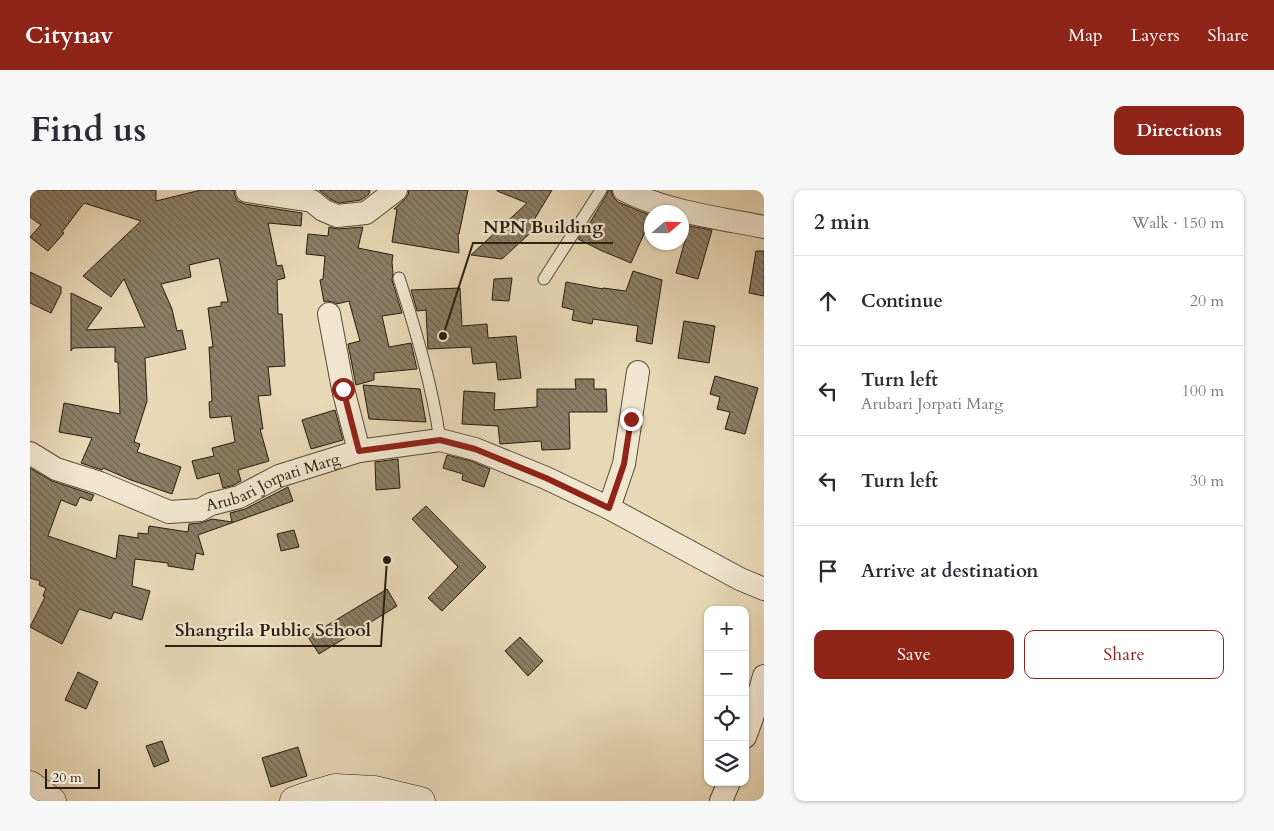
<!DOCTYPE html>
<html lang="en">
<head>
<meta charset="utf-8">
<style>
  :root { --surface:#fff; --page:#f7f7f7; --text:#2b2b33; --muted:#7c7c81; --line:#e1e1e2; --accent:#8f2418 }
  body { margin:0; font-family:Cardo,serif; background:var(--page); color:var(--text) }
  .controls { position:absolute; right:15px; bottom:15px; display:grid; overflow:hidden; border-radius:10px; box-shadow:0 1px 4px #0004 }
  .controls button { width:45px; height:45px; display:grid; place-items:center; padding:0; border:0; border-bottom:1px solid var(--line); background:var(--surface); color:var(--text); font:25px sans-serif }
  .compass { position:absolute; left:614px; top:15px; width:45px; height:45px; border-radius:50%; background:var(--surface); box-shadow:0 1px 4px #0004; rotate:70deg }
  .scale { position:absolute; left:15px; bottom:12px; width:55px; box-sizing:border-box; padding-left:5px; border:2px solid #261c10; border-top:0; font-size:14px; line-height:18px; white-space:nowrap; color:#261c10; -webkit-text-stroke:4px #f0e6d0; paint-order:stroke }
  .stop { position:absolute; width:15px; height:15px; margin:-11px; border:4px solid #8f2418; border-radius:50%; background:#fff }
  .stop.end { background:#8f2418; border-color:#fff; box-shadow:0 1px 5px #0008 }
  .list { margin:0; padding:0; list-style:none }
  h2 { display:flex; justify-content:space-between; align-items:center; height:65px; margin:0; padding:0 20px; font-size:21px }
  h2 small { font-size:16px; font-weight:400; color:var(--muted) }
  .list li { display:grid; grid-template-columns:32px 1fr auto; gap:15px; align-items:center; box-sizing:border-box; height:90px; padding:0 20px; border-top:1px solid var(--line) }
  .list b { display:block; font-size:19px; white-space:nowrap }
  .list p { margin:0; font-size:16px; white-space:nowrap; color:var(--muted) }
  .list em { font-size:16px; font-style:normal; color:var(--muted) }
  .actions { display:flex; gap:10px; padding:15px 20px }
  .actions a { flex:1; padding:11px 0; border:1px solid var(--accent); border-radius:10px; text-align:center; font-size:18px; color:var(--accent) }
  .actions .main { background:var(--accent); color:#fff }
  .icon { flex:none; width:28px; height:28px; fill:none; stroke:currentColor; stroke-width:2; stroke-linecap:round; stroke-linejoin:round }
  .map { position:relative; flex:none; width:734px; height:611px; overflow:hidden; border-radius:10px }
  header { display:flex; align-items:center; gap:30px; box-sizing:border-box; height:70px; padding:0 25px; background:var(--accent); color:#fff }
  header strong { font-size:24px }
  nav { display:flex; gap:28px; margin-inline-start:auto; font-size:18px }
  .intro { display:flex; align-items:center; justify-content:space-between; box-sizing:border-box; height:120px; padding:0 30px }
  h1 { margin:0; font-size:35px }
  .button { padding:12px 22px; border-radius:10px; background:var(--accent); color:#fff; font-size:18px; font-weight:700 }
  main { display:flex; gap:30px; padding:0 30px }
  aside { flex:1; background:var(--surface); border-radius:10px; box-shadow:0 1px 4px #0004 }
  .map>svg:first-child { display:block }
</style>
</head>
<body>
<header>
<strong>Citynav</strong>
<nav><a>Map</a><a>Layers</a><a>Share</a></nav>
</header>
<div class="intro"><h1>Find us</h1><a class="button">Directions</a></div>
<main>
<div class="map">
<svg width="734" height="611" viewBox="0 0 734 611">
  <defs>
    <pattern id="building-back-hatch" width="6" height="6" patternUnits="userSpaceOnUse" patternTransform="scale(1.25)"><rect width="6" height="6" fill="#8b7e66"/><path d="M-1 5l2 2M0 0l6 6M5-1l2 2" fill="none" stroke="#716653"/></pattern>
  </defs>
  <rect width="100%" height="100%" fill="#e8d8b6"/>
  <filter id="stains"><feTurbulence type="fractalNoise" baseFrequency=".004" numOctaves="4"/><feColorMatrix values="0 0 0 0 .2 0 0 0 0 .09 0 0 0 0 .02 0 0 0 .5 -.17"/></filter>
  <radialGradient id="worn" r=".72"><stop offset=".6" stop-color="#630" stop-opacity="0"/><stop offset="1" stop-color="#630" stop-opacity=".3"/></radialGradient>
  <path fill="url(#building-back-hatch)" stroke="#261c10" d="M0,0H126V11L171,0H204L205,6L208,11L215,14L272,23L271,36L238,33L247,76L252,75L255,88L247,90L248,124H252L255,176L238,177L241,205L228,206L233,239H230L239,271L208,280L211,291L204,295L193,298L189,283L167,289L162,271L184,266L182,258L205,252L201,226L180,228L179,212L182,211L179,157H183L178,118L191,116V112H198L189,68L159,75L161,87L131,94L142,119L147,141L152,140L156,159L115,168L117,211L104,252L110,254L107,262L151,277L142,304L101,290L73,278L72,280L51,273L62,248L29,242L34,213L90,224L88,172H85V157L43,158L41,161V103L72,118L56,140L115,137L94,89L81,107L53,86L111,31L54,13L32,42L34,43L18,61L0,47L11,35L0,27Z
    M289,0H340L339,4L331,10L309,13L300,9Z
    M379,0H438L429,44L428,43L429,63L362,52L367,19H364L365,18L374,10L378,5Z
    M467,0H522L504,30L509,35L472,69L441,65L497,13L467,1Z
    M578,0H581L583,7L588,12L622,26L601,73L570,60L548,49L558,36L577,4Z
    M659,36L682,40L668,89L646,83Z
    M299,37L308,39L333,37L328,58L363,65L362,72L363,83L362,90L372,123L352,126L359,157L381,153L387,179L344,183V190L326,195L318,154L330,151L319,111L307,114L303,112L297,111L294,112L290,90L293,89L295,66L276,64L278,44L298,46Z
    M726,61H734V106L719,103Z
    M603,81L632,90L622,154L606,151L608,136L563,129L562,134L542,130L544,120L532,117L536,92L573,99V98L596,101Z
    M0,82L31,97V103L21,123L0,113Z
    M482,88L479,111L462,110L464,89Z
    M430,98L432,136L457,134L458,148L486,146L491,188L468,190L466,172L443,174L441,157L398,159L396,120L387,121L381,100Z
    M654,131L685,136L679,173L648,168Z
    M685,186L728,198L715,244L695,239L700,222L687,219L690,207L680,204Z
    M545,189H564V199H576L577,222H539L540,259L512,260L511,251L470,254L468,236L432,234L434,201L465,203L464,220L507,217V199H546Z
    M333,195L390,199L396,232L339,229Z
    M305,220L313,250L281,259L272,230Z
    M417,265L441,271L460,279L454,297L432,290L433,284L413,278Z
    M368,269L370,298L346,300L345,272Z
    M0,278L22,291L64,305L61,311L50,307L46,316L31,310L18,346L86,369L89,345L108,348V343L118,344L119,336L158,342L159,334L171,333L182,329L202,332L200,323L215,319L258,297L263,311L168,345L174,365L166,363L163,380L138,376V373L105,369L102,396L120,401L112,430L84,422L81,429L49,419L32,454L0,437L15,407L13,406L16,398L9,395L10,391L0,388Z
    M396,316L456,377L412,421L398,408L428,377L382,329Z
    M264,340L269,357L251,361L247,344Z
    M357,399L367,416L289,464L278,447Z
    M490,447L513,471L498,486L475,461Z
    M48,482L68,492L56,519L35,510Z
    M132,551L139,571L124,577L116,556Z
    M268,557L277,586L241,597L232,568Z"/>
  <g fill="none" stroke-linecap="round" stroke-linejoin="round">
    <g stroke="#564b3a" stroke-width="13">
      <path id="lane" d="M369,88C386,141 402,195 410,250
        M514,89L571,0"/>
    </g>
    <g stroke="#564b3a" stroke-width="24">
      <g id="street">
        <path d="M594,0C634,21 689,28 734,37"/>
        <path d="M217,1L282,11L293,20L307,26L336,23L366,0"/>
        <path d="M299,124L313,199L329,261"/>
        <path id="s1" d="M0,263L26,279L70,293L139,322L170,320L181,314L209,307L249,286L329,261L410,250L445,259L516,288L579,318L710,389L734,399"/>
        <path d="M579,318L594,274L608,182"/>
        <path d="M715,547L722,528L734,486"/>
        <path d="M691,611L699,592"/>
      </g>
    </g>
    <g stroke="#261c10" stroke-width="29">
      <path id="secondary" d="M0,595L22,611
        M264,611L275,607L305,598L345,600L391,611"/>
    </g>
    <use href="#lane" stroke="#f0e6d0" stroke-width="11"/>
    <use href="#street" stroke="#f0e6d0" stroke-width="22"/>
    <use href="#secondary" stroke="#f0e6d0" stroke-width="28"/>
  </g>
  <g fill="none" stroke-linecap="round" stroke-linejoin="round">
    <path stroke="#8f2418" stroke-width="6" d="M313,199L329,261L410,250L445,259L516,288L579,318L594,274L601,229"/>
  </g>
  <g text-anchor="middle" stroke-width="4.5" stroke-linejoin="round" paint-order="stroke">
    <g font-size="16" fill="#261c10" stroke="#f0e6d0">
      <text dy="6" stroke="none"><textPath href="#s1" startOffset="261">Arubari Jorpati Marg</textPath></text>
    </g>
  </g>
  <path fill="none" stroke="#261c10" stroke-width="2" d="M413 146L443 53H583M357 370L351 456H135"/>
  <g fill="#261c10" stroke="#f0e6d0" stroke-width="2">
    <circle cx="413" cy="146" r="5"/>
    <circle cx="357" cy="370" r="5"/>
  </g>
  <g font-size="18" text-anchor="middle" font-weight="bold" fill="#261c10" stroke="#f0e6d0" stroke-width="4.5" stroke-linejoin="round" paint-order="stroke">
    <text x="513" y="43">NPN Building</text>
    <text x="243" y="446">Shangrila Public School</text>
  </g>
  <rect width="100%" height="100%" filter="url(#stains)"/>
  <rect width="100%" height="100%" fill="url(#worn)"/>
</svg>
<div class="controls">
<button>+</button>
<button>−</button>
<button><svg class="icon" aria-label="locate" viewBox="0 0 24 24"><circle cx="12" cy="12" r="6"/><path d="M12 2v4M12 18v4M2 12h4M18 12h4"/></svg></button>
<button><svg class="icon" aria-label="layers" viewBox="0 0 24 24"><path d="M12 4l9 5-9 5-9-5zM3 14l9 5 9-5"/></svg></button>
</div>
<svg class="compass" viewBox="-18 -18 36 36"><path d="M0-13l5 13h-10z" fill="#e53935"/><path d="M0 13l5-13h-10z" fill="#7c7c81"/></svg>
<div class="scale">20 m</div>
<div class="stop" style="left:313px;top:199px"></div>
<div class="stop end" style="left:601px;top:229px"></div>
</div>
<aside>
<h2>2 min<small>Walk · 150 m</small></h2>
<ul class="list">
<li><svg class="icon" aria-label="ahead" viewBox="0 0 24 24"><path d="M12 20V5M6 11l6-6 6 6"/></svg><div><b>Continue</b></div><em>20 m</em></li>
<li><svg class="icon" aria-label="left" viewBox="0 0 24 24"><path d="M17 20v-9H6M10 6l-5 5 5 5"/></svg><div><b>Turn left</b><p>Arubari Jorpati Marg</p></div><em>100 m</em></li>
<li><svg class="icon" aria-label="left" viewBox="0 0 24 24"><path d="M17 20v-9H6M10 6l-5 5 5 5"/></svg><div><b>Turn left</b></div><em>30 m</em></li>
<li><svg class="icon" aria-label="arrive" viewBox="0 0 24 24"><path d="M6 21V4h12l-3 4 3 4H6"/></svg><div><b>Arrive at destination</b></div></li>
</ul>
<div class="actions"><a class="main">Save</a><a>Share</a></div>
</aside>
</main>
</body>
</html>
